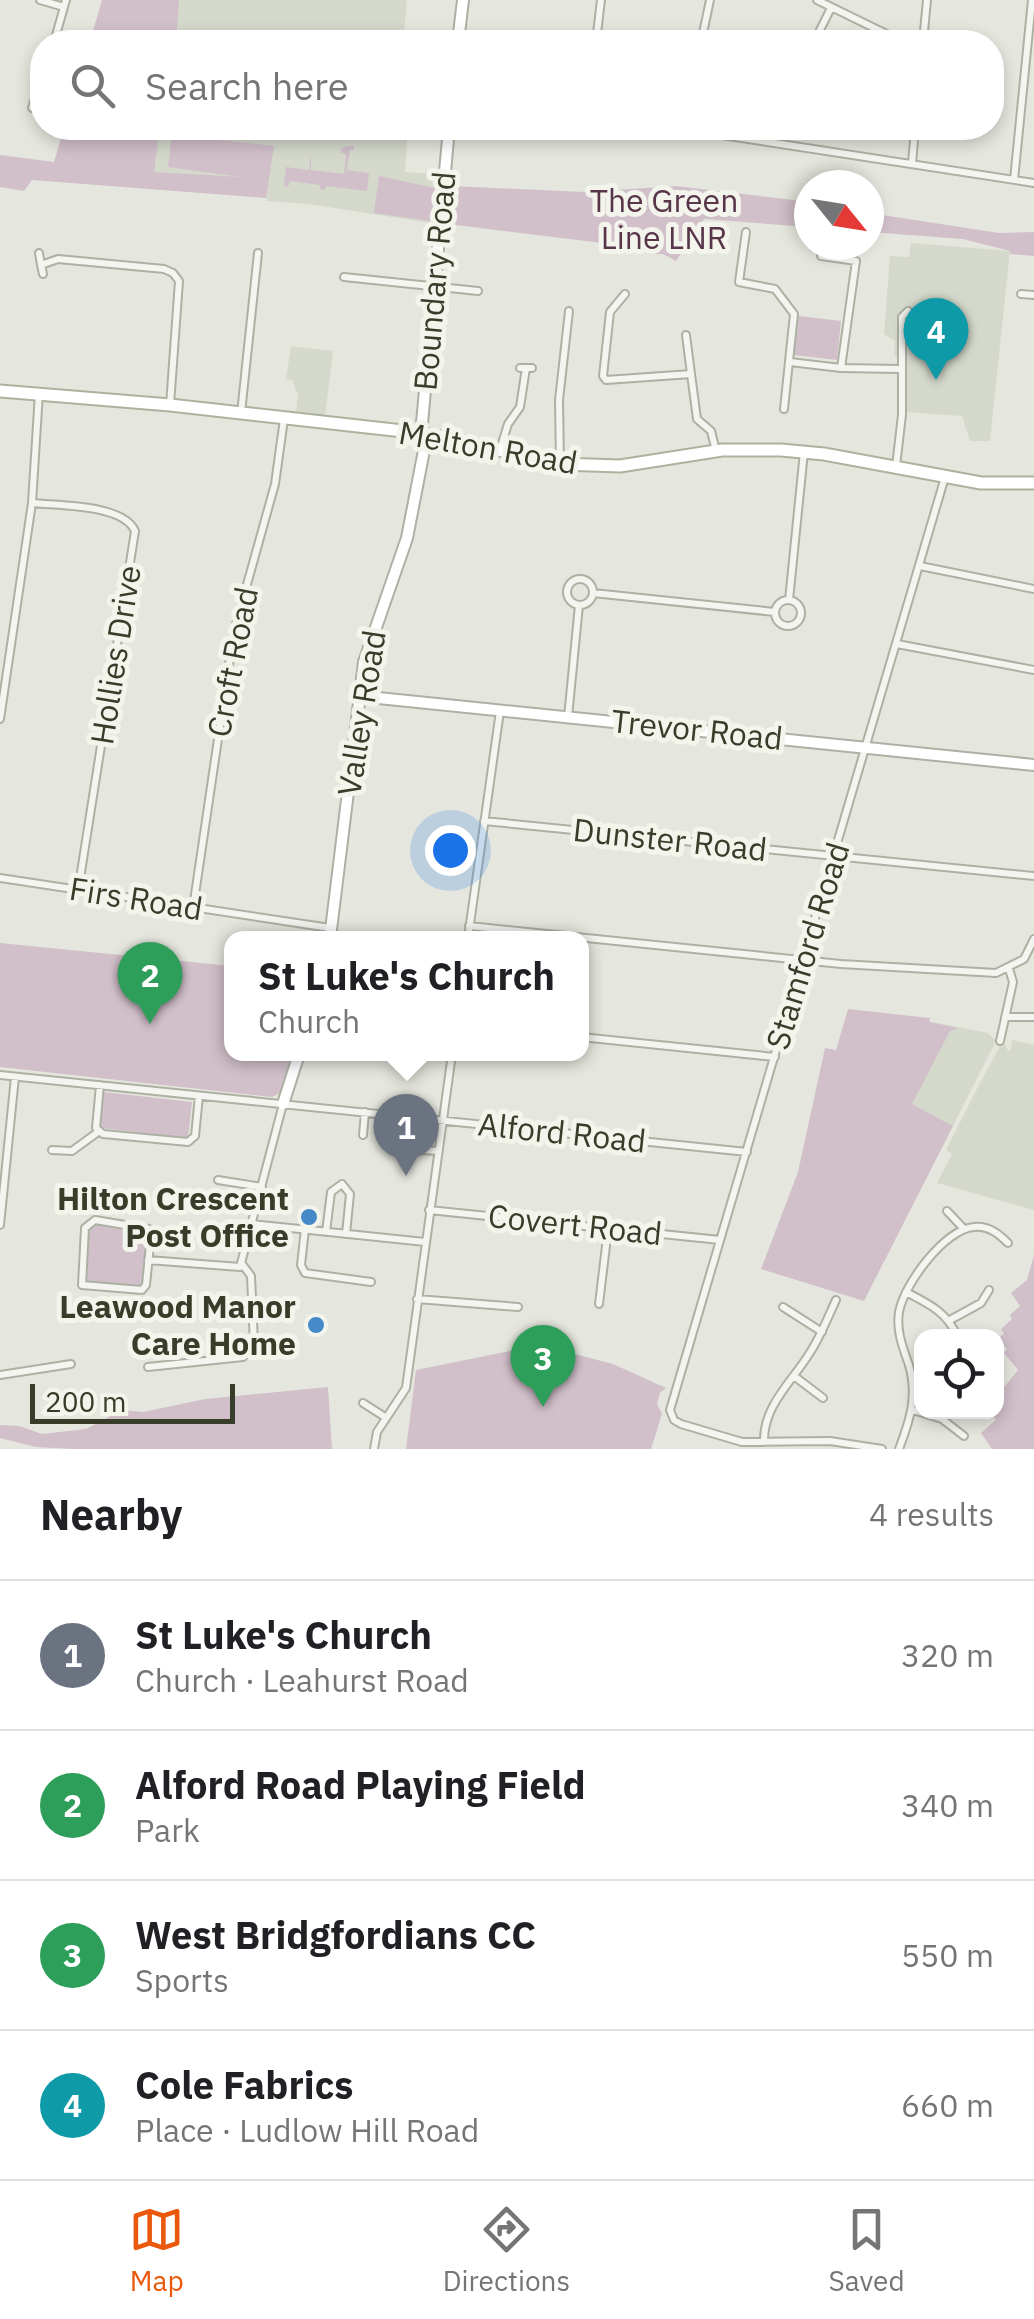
<!DOCTYPE html>
<html lang="en">
<head>
<meta charset="utf-8">
<style>
  :root { --surface:#fff; --page:#f2f2f2; --text:#202124; --muted:#757577; --line:#e0e0e0; --accent:#ea580c }
  body { margin:0; font-family:"IBM Plex Sans",sans-serif; background:var(--page); color:var(--text) }
  .controls { position:absolute; right:30px; bottom:30px; display:grid; overflow:hidden; border-radius:20px; box-shadow:0 5px 15px #0003 }
  .controls button { width:90px; height:90px; display:grid; place-items:center; padding:0; border:0; border-bottom:2px solid var(--line); background:var(--surface); color:var(--text); font:50px sans-serif }
  .compass { position:absolute; left:794px; top:170px; width:90px; height:90px; border-radius:50%; background:var(--surface); box-shadow:0 5px 15px #0003; rotate:120deg }
  .scale { position:absolute; left:30px; bottom:25px; width:205px; box-sizing:border-box; padding-left:10px; border:5px solid #373d28; border-top:0; font-size:28px; line-height:35px; white-space:nowrap; color:#373d28; -webkit-text-stroke:8px #f3f5ed; paint-order:stroke }
  .you { position:absolute; left:450px; top:850px; width:35px; height:35px; margin:-25px; border:8px solid #fff; border-radius:50%; background:#1a73e8; box-shadow:0 0 0 15px #1a73e833 }
  .badge { display:grid; place-items:center; width:65px; height:65px; border-radius:50%; background:var(--accent); color:#fff; font-size:32px; font-weight:700 }
  .pin { position:absolute; translate:-50% -82px; filter:drop-shadow(0 2px 5px #0008) }
  .pin::after { content:''; position:absolute; top:52px; width:35px; height:30px; background:inherit; clip-path:polygon(0 0,100% 0,50% 100%) }
  .popup { position:absolute; left:224px; top:931px; width:365px; height:130px; box-sizing:border-box; display:grid; place-content:center; border-radius:20px; background:var(--surface); filter:drop-shadow(0 2px 8px #0005); font-size:32px; white-space:nowrap; color:var(--muted) }
  .popup b { font-size:38px; color:var(--text) }
  .popup::after { content:''; position:absolute; left:50%; top:100%; margin-left:-20px; border:20px solid transparent; border-top-color:var(--surface) }
  .list { margin:0; padding:0; list-style:none }
  h2 { display:flex; justify-content:space-between; align-items:center; height:130px; margin:0; padding:0 40px; font-size:42px }
  h2 small { font-size:32px; font-weight:400; color:var(--muted) }
  .list li { display:grid; grid-template-columns:65px 1fr auto; gap:30px; align-items:center; box-sizing:border-box; height:150px; padding:0 40px; border-top:2px solid var(--line) }
  .list b { display:block; font-size:38px; white-space:nowrap }
  .list p { margin:0; font-size:32px; white-space:nowrap; color:var(--muted) }
  .list em { font-size:32px; font-style:normal; color:var(--muted) }
  .icon { flex:none; width:55px; height:55px; fill:none; stroke:currentColor; stroke-width:2; stroke-linecap:round; stroke-linejoin:round }
  .map { position:relative; flex:none; width:1034px; height:1449px; overflow:hidden }
  .search { position:absolute; background:var(--surface); box-shadow:0 5px 15px #0003; left:30px; right:30px; top:30px; height:110px; display:flex; align-items:center; gap:25px; box-sizing:border-box; padding:0 35px; border-radius:40px; color:var(--muted); font-size:38px }
  .sheet { height:730px; background:var(--surface) }
  nav { display:flex; justify-content:space-around; align-items:center; box-sizing:border-box; height:140px; border-top:2px solid var(--line); background:var(--surface); font-size:28px; color:var(--muted) }
  nav a { display:grid; justify-items:center; gap:5px }
  nav .on { color:var(--accent) }
  .map>svg:first-child { display:block }
</style>
</head>
<body>
<div class="map">
<svg width="1034" height="1449" viewBox="0 0 1034 1449">
  <rect width="100%" height="100%" fill="#e5e7de"/>
  <path fill="#d5d9cc" d="M102,0H407L404,34L451,39L450,42H90Z
    M64,128H408L405,172L436,174L431,223L308,204L266,201L268,180L154,172Z
    M911,243L1010,251L990,441H970L962,416L903,412L905,363L894,355L895,341L884,334L890,256L909,257Z
    M291,346L333,351L325,416L296,413L298,395L292,380L286,379Z
    M928,1021L988,1033L996,1041L953,1126L893,1094Z
    M1012,1040L1034,1045V1210L937,1183L952,1154L946,1150L981,1081L1001,1044H1005L1008,1051L1011,1049Z"/>
  <path fill="#d1bfca" d="M102,0H179L176,42H90Z
    M64,128H160L154,172L241,177L168,167L172,134L274,146L266,198L32,180L24,191L0,187V155L54,162Z
    M348,146H354V150H350L347,170L369,173L367,191L326,186L325,190L320,189V185L290,181L288,187L284,186L286,167L309,170L311,152V170L344,174L346,154L341,153V148Z
    M379,176L435,188L431,221L374,213Z
    M451,186L584,192L676,186L809,202V227L704,219L676,261L663,254H649L643,248L448,224Z
    M869,213L999,233L1034,232V256L1010,254V251L963,239L869,232Z
    M799,316L841,321L837,360L794,355Z
    M0,943L231,966V1054H292L280,1093L272,1097L0,1067Z
    M848,1009L930,1018L929,1022L958,1028L950,1031L912,1104L953,1126L864,1301L761,1269L798,1172L825,1048L836,1050Z
    M104,1092L192,1102L188,1138L100,1128Z
    M89,1222L143,1226L151,1235L142,1290L82,1285L85,1228Z
    M1034,1255V1449H992L981,1433L996,1420L990,1412H996L997,1396L1018,1370L1004,1353L1007,1349L998,1338L1004,1334L1001,1329L1012,1319L1010,1315L1020,1306L1011,1293L1027,1280Z
    M540,1345L613,1364L666,1388L660,1393L657,1404L662,1414L651,1449H406L416,1370Z
    M328,1387L332,1449H73L36,1447L0,1438V1425L19,1426L42,1434L86,1429L122,1410L143,1412L205,1399Z"/>
  <g fill="none" stroke-linecap="round" stroke-linejoin="round">
    <g stroke="#adb1a4" stroke-width="10">
      <path id="street" d="M40,0L64,7
        M817,0L903,42
        M702,38L710,0
        M54,42L66,0
        M596,42L601,0
        M814,42L831,8
        M923,42L927,0
        M32,108L42,76
        M620,128L709,133L1034,183
        M912,164L915,128
        M1014,180L1032,0
        M746,232L739,282L775,289L794,314L784,409
        M39,253L41,265
        M821,256L856,261L841,368
        M43,274L41,265L58,259L164,269L173,273L179,281L170,405
        M344,277L478,291
        M625,294L610,312L603,376L606,380L691,374L697,419L711,431L716,451
        M1021,294L1034,295
        M686,335L691,374
        M790,362L841,368L900,369
        M520,368H532
        M241,413L258,253
        M500,450L508,424L520,407L526,368
        M560,464L559,400L569,311
        M896,466L902,415V317L908,311
        M32,503C59,506 123,504 135,531L78,891
        M920,566L1034,589
        M567 592a13 13 0 1 1 26 0a13 13 0 1 1-26 0Z
        M593,593L775,612
        M789,600L804,452
        M775 613a13 13 0 1 1 26 0a13 13 0 1 1-26 0Z
        M897,644L1034,670
        M568,717L579,605
        M0,719L32,503L39,393
        M484,821L1034,876
        M0,878L330,928
        M193,908L234,631L275,484L284,419
        M469,926L841,964L996,973L1024,959L1034,939
        M468,938L500,711
        M1005,1017H1034
        M581,1037L775,1057
        M1000,1041L1013,982L1009,969
        M0,1075L747,1152
        M100,1085L96,1128L103,1134L188,1142L195,1136L199,1096
        M363,1135L365,1112
        M52,1150L72,1151L98,1132
        M422,1150L438,1151
        M218,1180L262,1187
        M429,1210L720,1240
        M947,1211L964,1229
        M95,1220L149,1229L151,1235L146,1285L142,1290L82,1285L85,1228Z
        M252,1224L425,1242
        M0,1225L15,1077
        M305,1229L301,1265L305,1273L371,1282
        M326,1232L331,1192L342,1184L350,1194L346,1234
        M148,1260L240,1267L283,1104
        M906,1292C929,1304 947,1312 957,1336
        M417,1299L518,1307
        M599,1304L608,1229
        M783,1307L822,1332
        M950,1320L981,1303L989,1290
        M148,1367L243,1357L254,1344L251,1276L242,1264
        M0,1375L71,1364
        M794,1376L823,1398
        M363,1403L385,1417
        M913,1410L942,1419L964,1436
        M764,1442C763,1405 793,1381 811,1351C821,1335 828,1317 836,1300
        M374,1449L377,1432L406,1388L452,1054
        M882,1449L830,1441L742,1442L681,1424L674,1420L670,1410L945,477
        M899,1449C910,1420 918,1396 909,1365C903,1348 896,1331 899,1312C904,1284 945,1229 974,1227C988,1225 999,1234 1008,1243"/>
    </g>
    <g stroke="#adb1a4" stroke-width="14">
      <path id="secondary" d="M458,42L463,0
        M421,434L449,128
        M359,696L1034,765
        M330,938L364,662L407,538L427,435
        M283,1104L299,1054"/>
    </g>
    <g stroke="#adb29e" stroke-width="15">
      <path id="primary" d="M0,391L170,405L403,431L442,437L560,464L620,466L722,450H781L824,454L981,483H1034"/>
    </g>
    <use href="#street" stroke="#f4f5f0" stroke-width="6"/>
    <use href="#secondary" stroke="#fff" stroke-width="10"/>
    <use href="#primary" stroke="#fff" stroke-width="11"/>
  </g>
  <g fill="#4689c9" stroke="#f3f5ed" stroke-width="4">
    <circle cx="309" cy="1217" r="10"/>
    <circle cx="316" cy="1325" r="10"/>
  </g>
  <g text-anchor="middle" stroke-width="10" stroke-linejoin="round" paint-order="stroke">
    <g font-size="32" fill="#583549" stroke="#f3f5ed">
      <text x="664" y="212">The Green<tspan x="664" dy="37">Line LNR</tspan></text>
    </g>
    <g font-size="32" fill="#373d28" stroke="#f3f5ed">
      <text transform="translate(435 281) rotate(-85)" y="11">Boundary Road</text>
      <text transform="translate(488 448) rotate(10)" y="11">Melton Road</text>
      <text transform="translate(116 655) rotate(-81)" y="11">Hollies Drive</text>
      <text transform="translate(233 662) rotate(-79)" y="11">Croft Road</text>
      <text transform="translate(362 713) rotate(-81)" y="11">Valley Road</text>
      <text transform="translate(697 730) rotate(6)" y="11">Trevor Road</text>
      <text transform="translate(670 840) rotate(6)" y="11">Dunster Road</text>
      <text transform="translate(136 899) rotate(9)" y="11">Firs Road</text>
      <text transform="translate(808 946) rotate(-73)" y="11">Stamford Road</text>
      <text transform="translate(562 1133) rotate(6)" y="11">Alford Road</text>
      <text transform="translate(575 1225) rotate(6)" y="11">Covert Road</text>
    </g>
    <g font-size="32" font-weight="bold" fill="#373d28" stroke="#f3f5ed" text-anchor="end">
      <text x="289" y="1210">Hilton Crescent<tspan x="289" dy="37">Post Office</tspan></text>
      <text x="296" y="1318">Leawood Manor<tspan x="296" dy="37">Care Home</tspan></text>
    </g>
  </g>
</svg>
<div class="controls">
<button><svg class="icon" aria-label="locate" viewBox="0 0 24 24"><circle cx="12" cy="12" r="6"/><path d="M12 2v4M12 18v4M2 12h4M18 12h4"/></svg></button>
</div>
<svg class="compass" viewBox="-18 -18 36 36"><path d="M0-13l5 13h-10z" fill="#e53935"/><path d="M0 13l5-13h-10z" fill="#757577"/></svg>
<div class="scale">200 m</div>
<div class="you"></div>
<div class="pin badge" style="left:406px;top:1176px;background:#6b7280">1</div>
<div class="popup"><b>St Luke's Church</b>Church</div>
<div class="pin badge" style="left:150px;top:1024px;background:#2e9e5b">2</div>
<div class="pin badge" style="left:543px;top:1407px;background:#2e9e5b">3</div>
<div class="pin badge" style="left:936px;top:380px;background:#0f9aa8">4</div>
<div class="search"><svg class="icon" aria-label="search" viewBox="0 0 24 24"><circle cx="10" cy="10" r="6"/><path d="M15 15l6 6"/></svg>Search here</div>
</div>
<section class="sheet">
<h2>Nearby<small>4 results</small></h2>
<ul class="list">
<li><span class="badge" style="background:#6b7280">1</span><div><b>St Luke's Church</b><p>Church · Leahurst Road</p></div><em>320 m</em></li>
<li><span class="badge" style="background:#2e9e5b">2</span><div><b>Alford Road Playing Field</b><p>Park</p></div><em>340 m</em></li>
<li><span class="badge" style="background:#2e9e5b">3</span><div><b>West Bridgfordians CC</b><p>Sports</p></div><em>550 m</em></li>
<li><span class="badge" style="background:#0f9aa8">4</span><div><b>Cole Fabrics</b><p>Place · Ludlow Hill Road</p></div><em>660 m</em></li>
</ul>
</section>
<nav>
<a class="on"><svg class="icon" aria-label="map" viewBox="0 0 24 24"><path d="M3 6l6-2 6 2 6-2v14l-6 2-6-2-6 2zM9 4v14M15 6v14"/></svg>Map</a>
<a><svg class="icon" aria-label="directions" viewBox="0 0 24 24"><path d="M12 3l9 9-9 9-9-9zM9 14v-3h6M13 9l2 2-2 2"/></svg>Directions</a>
<a><svg class="icon" aria-label="saved" viewBox="0 0 24 24"><path d="M7 4h10v16l-5-4-5 4z"/></svg>Saved</a>
</nav>
</body>
</html>
